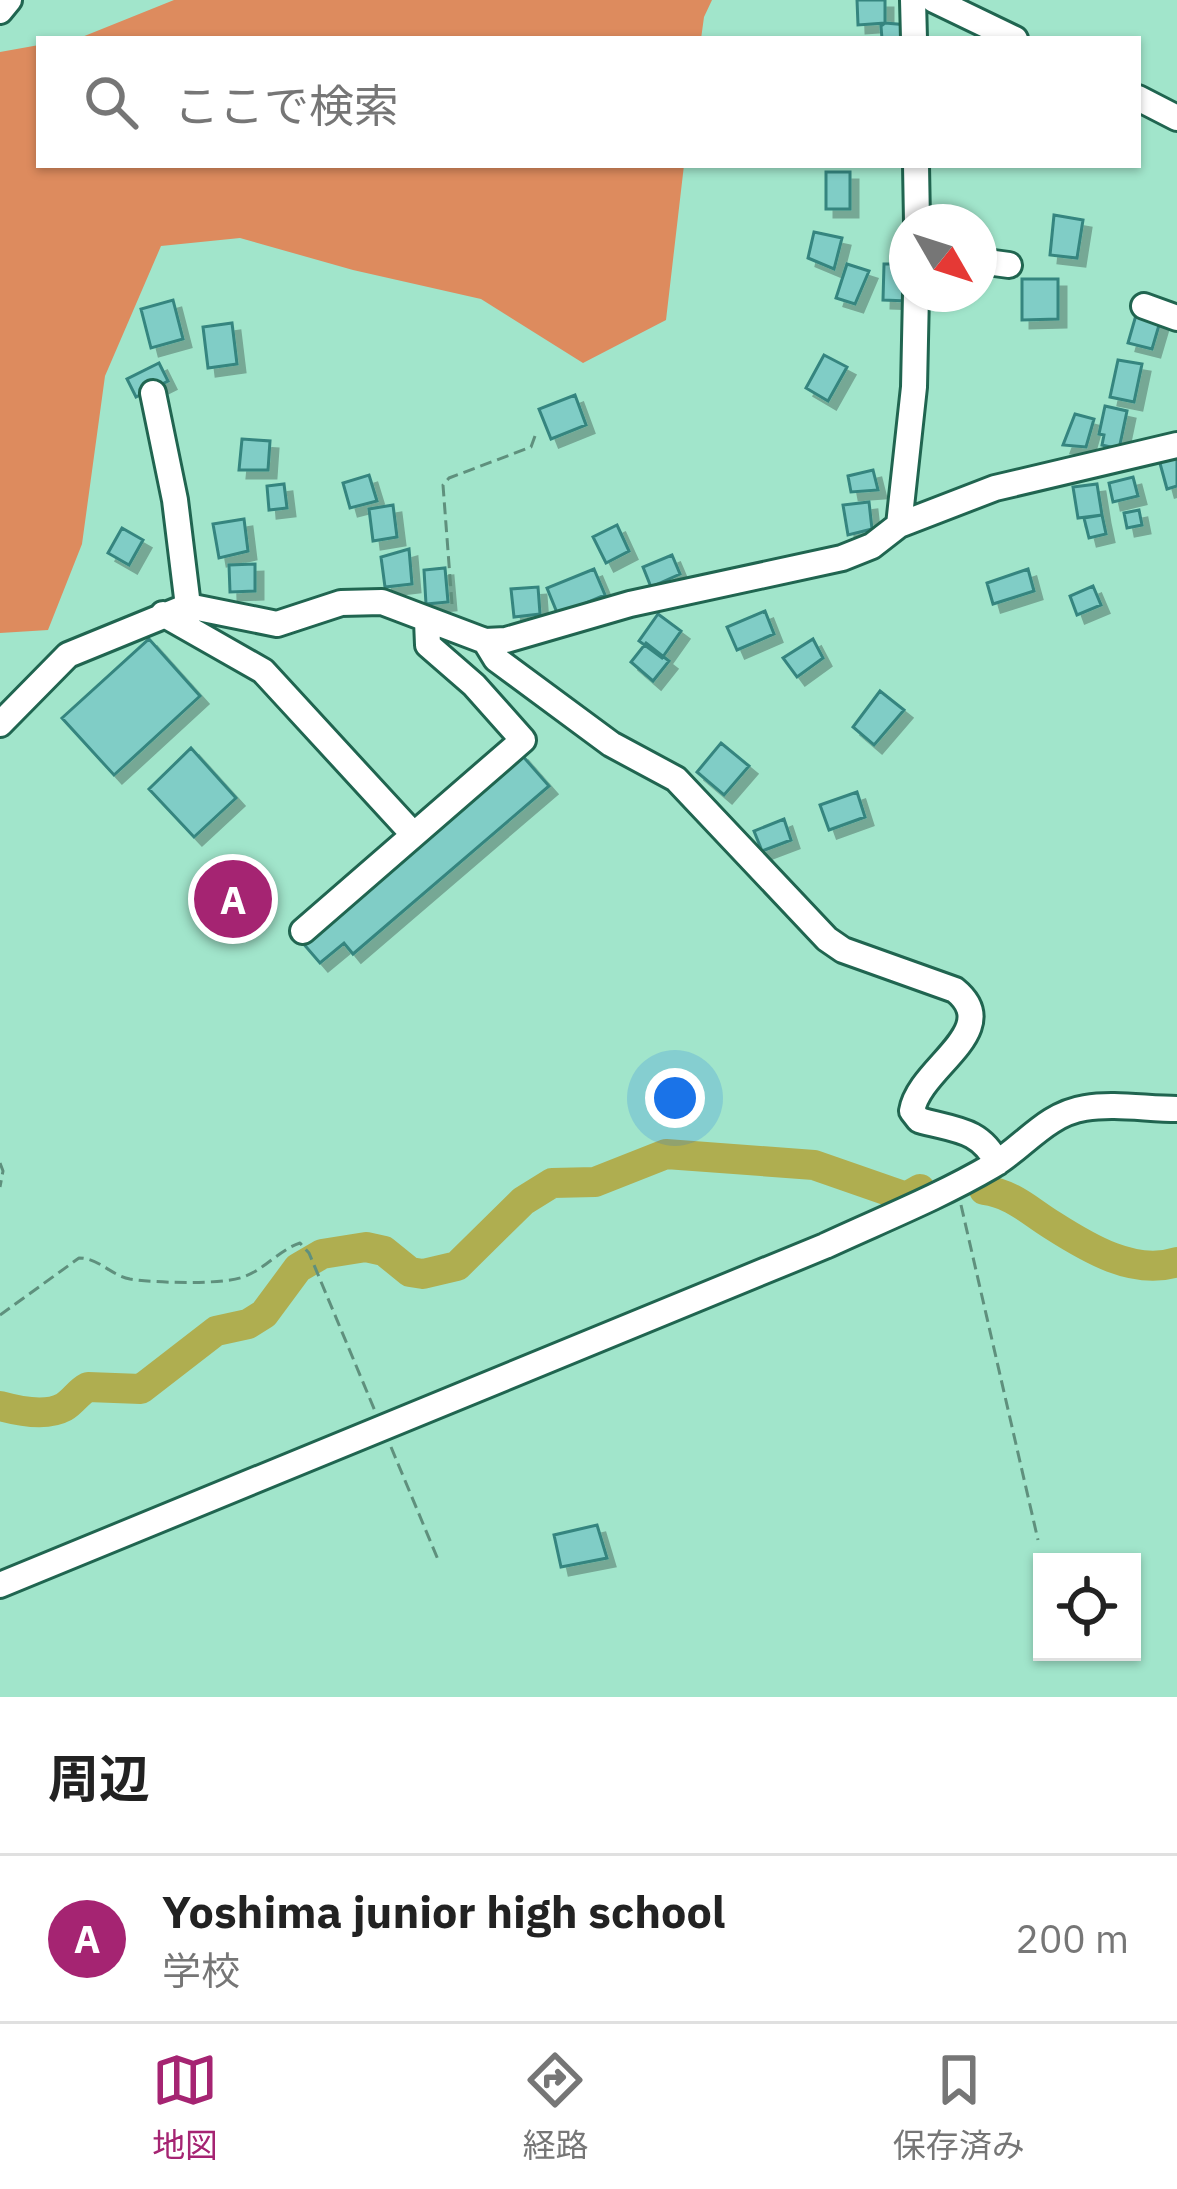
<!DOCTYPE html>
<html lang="ja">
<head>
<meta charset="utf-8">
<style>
  :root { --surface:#fff; --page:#f2f2f2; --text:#222; --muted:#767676; --line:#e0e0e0; --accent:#a52472 }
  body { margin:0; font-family:"IBM Plex Sans","Noto Sans JP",sans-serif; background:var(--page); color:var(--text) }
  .controls { position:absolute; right:36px; bottom:36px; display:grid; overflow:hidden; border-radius:0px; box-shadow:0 3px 9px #0004 }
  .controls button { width:108px; height:108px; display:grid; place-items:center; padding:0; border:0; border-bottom:3px solid var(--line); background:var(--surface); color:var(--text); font:60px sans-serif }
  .compass { position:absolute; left:889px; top:204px; width:108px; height:108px; border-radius:50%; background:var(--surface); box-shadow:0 3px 9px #0004; rotate:129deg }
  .you { position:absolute; left:675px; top:1098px; width:42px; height:42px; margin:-30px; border:9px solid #fff; border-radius:50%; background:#1a73e8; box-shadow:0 0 0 18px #1a73e833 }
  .badge { display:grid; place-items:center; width:78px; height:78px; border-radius:50%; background:var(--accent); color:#fff; font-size:39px; font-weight:700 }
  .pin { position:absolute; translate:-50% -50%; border:6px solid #fff; box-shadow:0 3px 12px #0006 }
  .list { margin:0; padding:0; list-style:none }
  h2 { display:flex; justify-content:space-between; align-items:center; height:156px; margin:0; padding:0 48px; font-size:51px }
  h2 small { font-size:39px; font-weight:400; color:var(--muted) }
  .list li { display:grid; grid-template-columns:78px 1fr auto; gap:36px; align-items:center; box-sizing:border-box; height:168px; padding:0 48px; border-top:3px solid var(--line) }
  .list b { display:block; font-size:45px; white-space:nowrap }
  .list p { margin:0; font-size:39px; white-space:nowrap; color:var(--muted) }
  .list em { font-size:39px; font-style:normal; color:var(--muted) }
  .icon { flex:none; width:66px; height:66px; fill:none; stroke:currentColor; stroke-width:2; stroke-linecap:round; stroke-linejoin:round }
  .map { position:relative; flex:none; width:1177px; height:1697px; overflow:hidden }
  .search { position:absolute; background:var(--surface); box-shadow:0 3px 9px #0004; left:36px; right:36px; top:36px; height:132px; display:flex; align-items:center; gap:30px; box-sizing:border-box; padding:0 42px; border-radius:0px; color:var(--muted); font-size:45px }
  .sheet { height:324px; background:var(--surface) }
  nav { display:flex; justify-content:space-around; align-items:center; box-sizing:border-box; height:168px; border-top:3px solid var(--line); background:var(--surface); font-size:33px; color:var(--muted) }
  nav a { display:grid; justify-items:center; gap:6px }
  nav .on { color:var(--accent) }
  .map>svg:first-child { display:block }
</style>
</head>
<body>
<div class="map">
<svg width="1177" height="1697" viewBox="0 0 1177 1697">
  <defs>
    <filter id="shadow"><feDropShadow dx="8" dy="8" stdDeviation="0" flood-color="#0004"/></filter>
  </defs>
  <rect width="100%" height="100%" fill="#a1e5cb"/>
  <path fill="#dd8b5e" d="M174,0H712L704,17L701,39H77Z
    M39,45V165H684L666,320L583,363L481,299L353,270L240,238L161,246L105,376L82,544L48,630L0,633V52Z"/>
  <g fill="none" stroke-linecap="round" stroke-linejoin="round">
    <path stroke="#afae50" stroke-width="30" d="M984,1190C1013,1194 1028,1210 1052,1225C1088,1248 1134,1276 1177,1262
      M0,1406C18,1411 46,1417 64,1407C74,1401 78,1392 88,1387L141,1389L216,1331L248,1324L264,1314L298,1268L322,1254L366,1247L384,1251L410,1272L423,1274L457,1266L523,1201L552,1183L595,1182L666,1154L814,1165L906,1197L920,1189"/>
  </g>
  <path fill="#80cdc6" stroke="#35857f" stroke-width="3" filter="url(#shadow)" d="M857,0H885V23L858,25Z
    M885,23L908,25L909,39H882L881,26Z
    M826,172H850V209H826Z
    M1054,215L1083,220L1077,258L1050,255Z
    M814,232L842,238L834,269L808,258Z
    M847,264L869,271L855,304L836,298Z
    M884,264H907L908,301L883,300Z
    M1022,279H1058V319L1022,320Z
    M173,300L183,339L151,348L141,309Z
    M1138,308L1162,315L1152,349L1128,343Z
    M232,323L237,364L208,368L203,327Z
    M824,355L847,367L828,401L806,388Z
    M1118,360L1142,364L1134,402L1110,397Z
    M159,363L168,381L136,397L127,379Z
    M575,395L586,425L551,439L539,409Z
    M1105,406L1127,411L1119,449L1102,445L1104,435L1099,434Z
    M1075,414L1094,419L1086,447L1063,445Z
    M242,439L270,441L268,470H239Z
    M1177,454V486L1167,489L1158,456Z
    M873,470L878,490L851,492L848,476Z
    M369,475L377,501L350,508L343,483Z
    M1133,477L1138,496L1113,502L1109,483Z
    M284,484L287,508L269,510L267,486Z
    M1097,484L1102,515L1078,518L1073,487Z
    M869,502L872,529L848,535L843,505Z
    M393,505L397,537L373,541L369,509Z
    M1139,510L1142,525L1127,528L1124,513Z
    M1102,515L1106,534L1089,538L1084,518Z
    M244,519L248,551L219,558L213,524Z
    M617,525L629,551L606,563L593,537Z
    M122,528L143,540L129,565L108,553Z
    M409,549L412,584L385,587L381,557Z
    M672,555L680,574L651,587L643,567Z
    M255,564V591L230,592L229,565Z
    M445,568L448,602L426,604L424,570Z
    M594,569L605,595L558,615L547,588Z
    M1028,569L1034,591L993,604L987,583Z
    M1093,586L1101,605L1077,615L1070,596Z
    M538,587L540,614L514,617L511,589Z
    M765,611L774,634L737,650L727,627Z
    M658,614L681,631L662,658L639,641Z
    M149,639L200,696L114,775L62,718Z
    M813,639L823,658L797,677L783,658Z
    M646,643L669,661L653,681L631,662Z
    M880,691L904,710L874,745L853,727Z
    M721,743L749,766L724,795L697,772Z
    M191,748L236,798L194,837L149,789Z
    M520,753L549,786L353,954L344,943L320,963L301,941Z
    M857,792L865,817L829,830L820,805Z
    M784,819L791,840L762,851L754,831Z
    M597,1525L607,1558L561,1567L554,1535Z"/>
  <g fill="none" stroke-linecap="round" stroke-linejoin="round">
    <g stroke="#206550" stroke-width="30">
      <path id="minor" d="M913,0L914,39
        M934,0L1015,39
        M0,11L9,0
        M1138,98L1177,118
        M916,165L917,222
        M979,261L1009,265
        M1144,306L1177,318
        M153,393L175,500L188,606
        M899,525L914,387L916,294
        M163,614L263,671L413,834
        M485,641L496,659L611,744L676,779L827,939L843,950L955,990C1005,1031 919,1067 912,1111L919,1120C953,1130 980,1128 997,1163
        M0,724L68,655L188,606L277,624L341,603L382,602L485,641L506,640L630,604L842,558L872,546L899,525L995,488L1177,445
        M303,931L523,740L474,685L428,645L427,621
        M0,1585L825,1246C881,1220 939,1197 992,1166C1024,1147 1046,1114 1085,1108C1114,1103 1147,1109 1177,1109"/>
    </g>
    <path stroke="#5f907d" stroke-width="3" stroke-dasharray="12 6" stroke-linecap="butt" d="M452,604L443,485L449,478L531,447L535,436
      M0,1163L3,1171L0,1187
      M961,1205L1038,1540
      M0,1315L79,1258C99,1258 110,1275 130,1279C154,1283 221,1285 243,1277C264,1270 279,1250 300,1243L309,1253L375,1411
      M391,1447L439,1562"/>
    <use href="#minor" stroke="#fff" stroke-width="24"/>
  </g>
</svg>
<div class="controls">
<button><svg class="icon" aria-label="locate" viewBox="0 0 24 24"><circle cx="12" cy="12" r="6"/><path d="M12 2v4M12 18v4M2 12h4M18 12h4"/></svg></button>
</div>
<svg class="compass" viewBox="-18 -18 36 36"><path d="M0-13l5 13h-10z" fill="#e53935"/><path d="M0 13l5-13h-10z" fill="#767676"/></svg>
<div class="you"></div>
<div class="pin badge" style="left:233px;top:899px">A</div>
<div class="search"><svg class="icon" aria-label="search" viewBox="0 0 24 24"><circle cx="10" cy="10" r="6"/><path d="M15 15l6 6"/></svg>ここで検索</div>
</div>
<section class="sheet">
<h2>周辺<small></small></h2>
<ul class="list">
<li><span class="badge">A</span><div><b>Yoshima junior high school</b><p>学校</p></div><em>200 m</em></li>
</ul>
</section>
<nav>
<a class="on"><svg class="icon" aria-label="map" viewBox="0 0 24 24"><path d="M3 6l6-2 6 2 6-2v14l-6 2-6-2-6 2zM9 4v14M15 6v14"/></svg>地図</a>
<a><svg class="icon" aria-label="directions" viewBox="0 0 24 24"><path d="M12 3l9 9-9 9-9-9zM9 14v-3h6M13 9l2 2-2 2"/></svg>経路</a>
<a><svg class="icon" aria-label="saved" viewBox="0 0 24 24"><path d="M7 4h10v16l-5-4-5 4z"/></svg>保存済み</a>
</nav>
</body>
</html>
